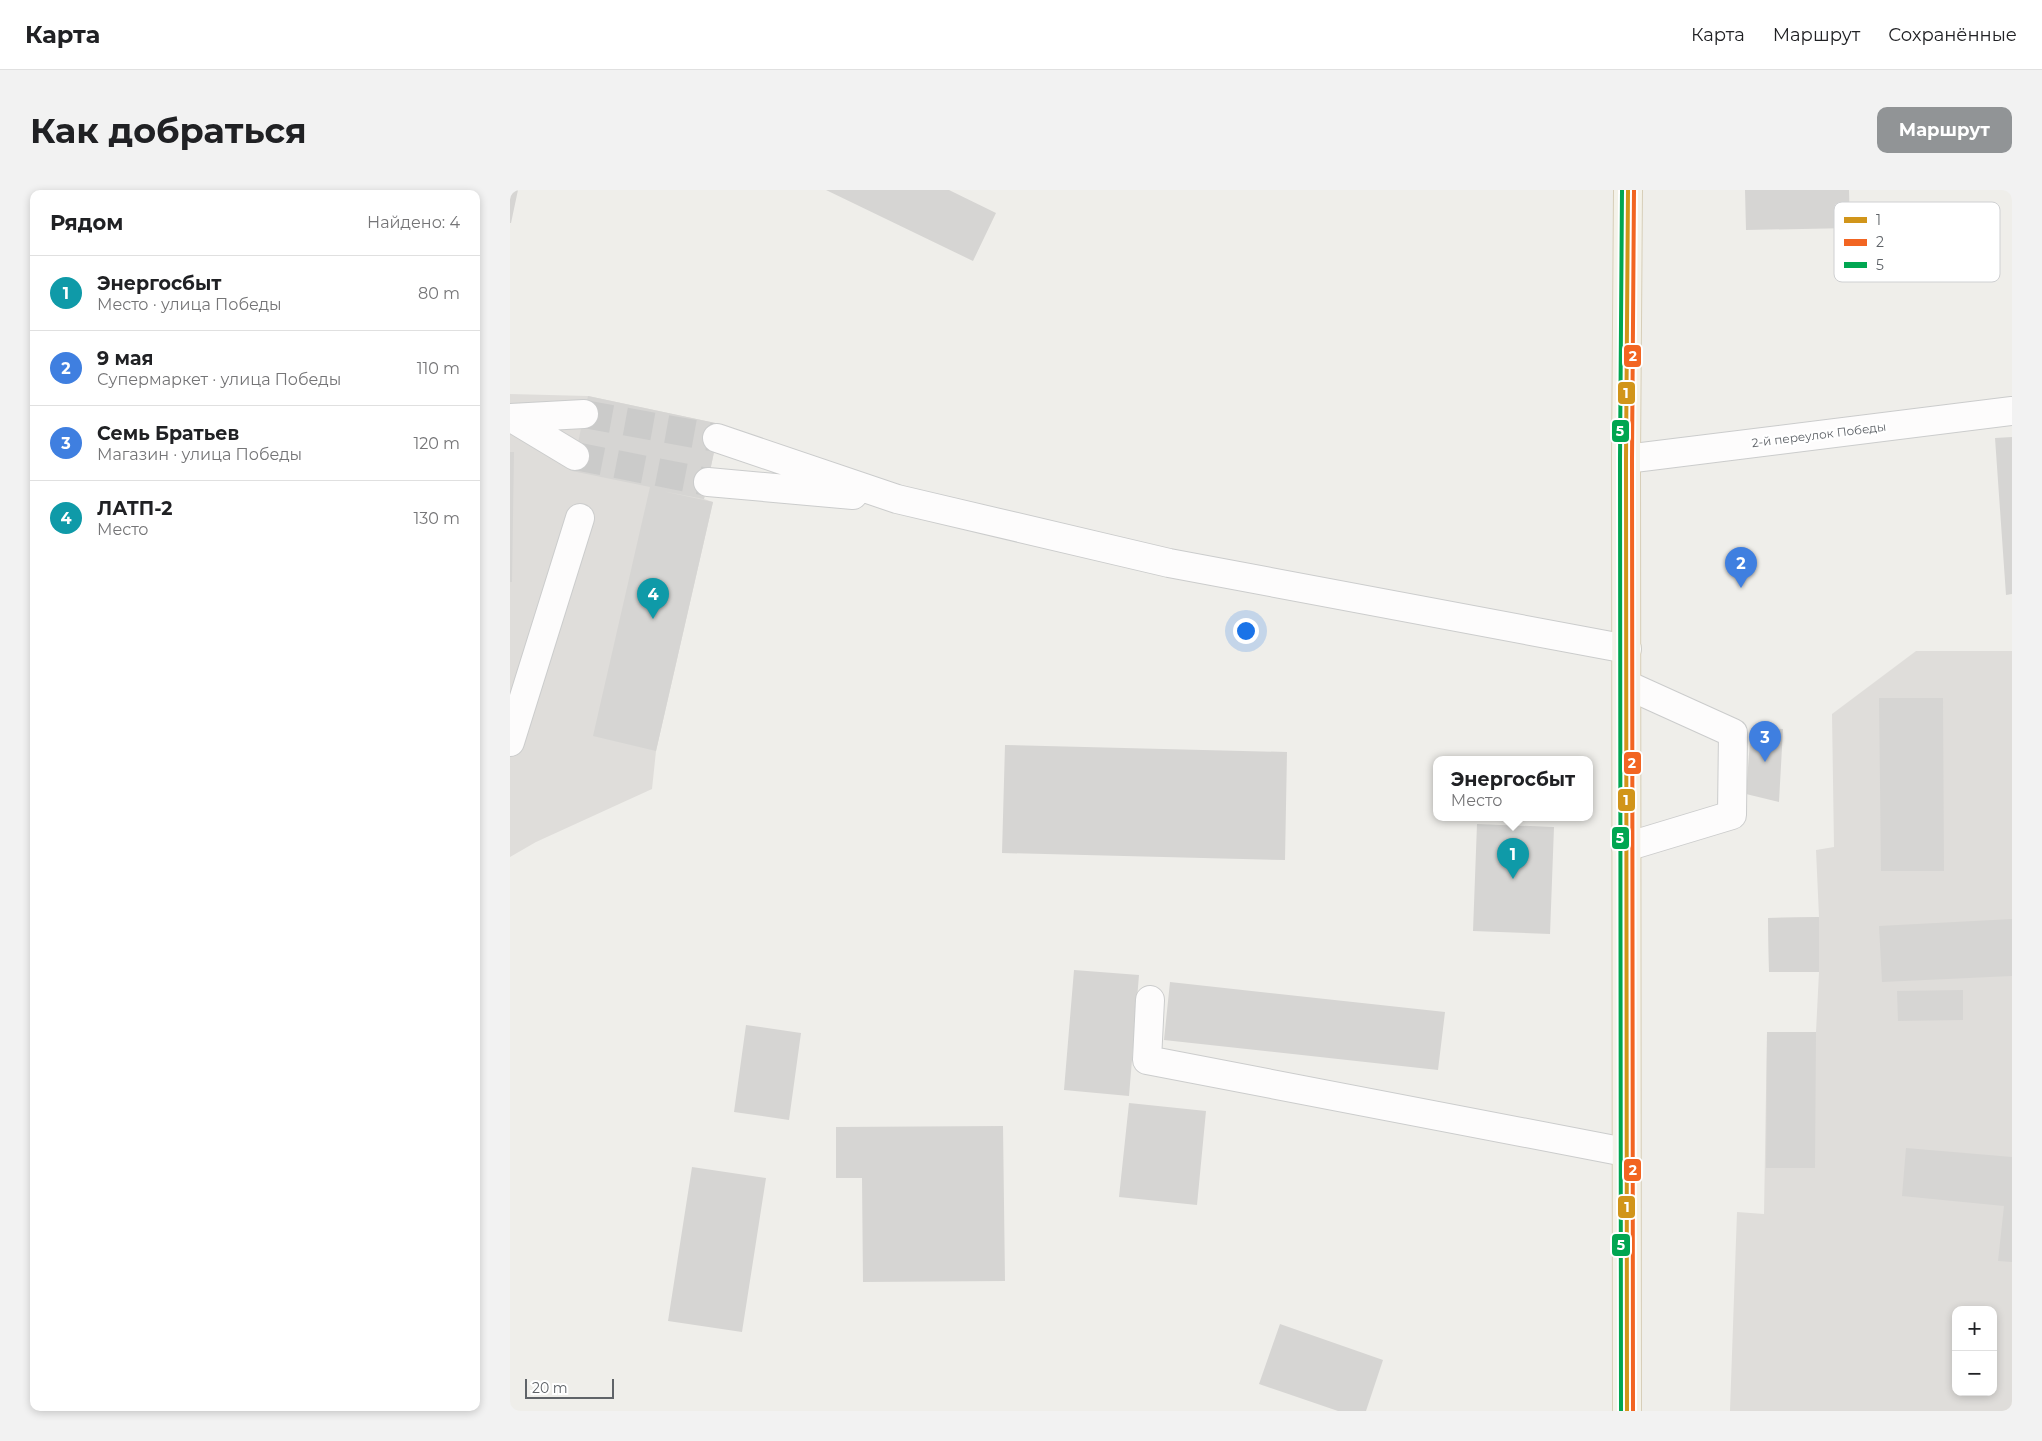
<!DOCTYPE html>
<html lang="ru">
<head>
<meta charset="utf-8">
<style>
  :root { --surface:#fff; --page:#f2f2f2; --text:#202124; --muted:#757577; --line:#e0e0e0; --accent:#919496 }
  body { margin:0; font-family:Montserrat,sans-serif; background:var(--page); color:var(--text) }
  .controls { position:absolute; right:15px; bottom:15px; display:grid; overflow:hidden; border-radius:10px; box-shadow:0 2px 8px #0003 }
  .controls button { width:45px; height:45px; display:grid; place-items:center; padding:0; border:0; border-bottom:1px solid var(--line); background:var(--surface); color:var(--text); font:25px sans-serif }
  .scale { position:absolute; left:15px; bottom:12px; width:89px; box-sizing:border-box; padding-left:5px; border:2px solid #5f6368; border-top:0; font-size:14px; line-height:18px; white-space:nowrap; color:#5f6368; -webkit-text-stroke:4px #fff; paint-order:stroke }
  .you { position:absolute; left:735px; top:440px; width:18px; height:18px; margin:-12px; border:4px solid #fff; border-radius:50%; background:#1a73e8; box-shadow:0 0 0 8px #1a73e833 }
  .badge { display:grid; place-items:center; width:32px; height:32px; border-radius:50%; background:var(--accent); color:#fff; font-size:16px; font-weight:700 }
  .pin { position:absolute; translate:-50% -41px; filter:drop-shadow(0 1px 2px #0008) }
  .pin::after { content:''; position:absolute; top:26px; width:18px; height:15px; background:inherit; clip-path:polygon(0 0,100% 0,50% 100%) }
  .popup { position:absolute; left:923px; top:566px; width:160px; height:65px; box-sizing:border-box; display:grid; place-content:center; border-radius:10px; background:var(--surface); filter:drop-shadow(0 1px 4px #0005); font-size:16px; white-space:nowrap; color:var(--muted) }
  .popup b { font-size:19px; color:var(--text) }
  .popup::after { content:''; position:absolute; left:50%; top:100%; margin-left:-10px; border:10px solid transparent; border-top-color:var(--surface) }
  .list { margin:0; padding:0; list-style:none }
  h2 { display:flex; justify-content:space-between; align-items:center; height:65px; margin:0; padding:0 20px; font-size:21px }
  h2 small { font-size:16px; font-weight:400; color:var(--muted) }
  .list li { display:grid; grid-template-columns:32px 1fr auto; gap:15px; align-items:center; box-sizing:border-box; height:75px; padding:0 20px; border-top:1px solid var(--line) }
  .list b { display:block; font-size:19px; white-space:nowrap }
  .list p { margin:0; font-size:16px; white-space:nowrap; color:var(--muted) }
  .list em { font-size:16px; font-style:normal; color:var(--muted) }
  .map { position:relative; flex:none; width:1502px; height:1221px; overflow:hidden; border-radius:10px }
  header { display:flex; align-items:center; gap:30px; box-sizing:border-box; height:70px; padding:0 25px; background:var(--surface); border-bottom:1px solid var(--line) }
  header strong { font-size:24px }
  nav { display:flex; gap:28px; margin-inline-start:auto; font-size:18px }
  .intro { display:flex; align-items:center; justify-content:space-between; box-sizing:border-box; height:120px; padding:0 30px }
  h1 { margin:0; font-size:35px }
  .button { padding:12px 22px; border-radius:10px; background:var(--accent); color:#fff; font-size:18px; font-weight:700 }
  main { display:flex; gap:30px; padding:0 30px }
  aside { flex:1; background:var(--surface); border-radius:10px; box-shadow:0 2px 8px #0003 }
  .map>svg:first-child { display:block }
</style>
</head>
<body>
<header>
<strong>Карта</strong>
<nav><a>Карта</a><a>Маршрут</a><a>Сохранённые</a></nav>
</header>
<div class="intro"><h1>Как добраться</h1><a class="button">Маршрут</a></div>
<main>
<aside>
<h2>Рядом<small>Найдено: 4</small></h2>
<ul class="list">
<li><span class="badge" style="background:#0f9aa8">1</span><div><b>Энергосбыт</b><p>Место · улица Победы</p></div><em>80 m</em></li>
<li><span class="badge" style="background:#3f7fe0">2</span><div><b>9 мая</b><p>Супермаркет · улица Победы</p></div><em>110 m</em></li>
<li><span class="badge" style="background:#3f7fe0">3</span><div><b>Семь Братьев</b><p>Магазин · улица Победы</p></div><em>120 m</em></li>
<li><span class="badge" style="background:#0f9aa8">4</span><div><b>ЛАТП-2</b><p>Место</p></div><em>130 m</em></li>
</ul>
</aside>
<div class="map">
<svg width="1502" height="1221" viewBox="0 0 1502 1221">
  <rect width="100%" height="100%" fill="#efeeea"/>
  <path fill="#dfddda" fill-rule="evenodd" d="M0,204L78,206L210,234L194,309L203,312L146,561L142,599L26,652L0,667Z
    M1406,461H1502V1221H1220L1227,1022L1254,1024L1257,842H1306L1309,782H1259L1258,728L1309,727L1306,660L1324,657L1322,524ZM1446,1120H1483V1202H1446Z"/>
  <path fill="#d6d5d3" d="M0,0H8L1,33H0Z
    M316,0H439L486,23L463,71Z
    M1235,0H1339L1340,38L1236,40Z
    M78,206L210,234L194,309L152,301L203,312L146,561L83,546L140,297L62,281Z
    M1502,247V404L1496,405L1485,248Z
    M0,262H4L2,392H0Z
    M1369,508H1433L1434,681H1371Z
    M1241,538L1273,539L1269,612L1236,604Z
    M495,555L777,562L775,670L492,663Z
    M967,634L1044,637L1040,744L963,741Z
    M1309,727V782H1259L1258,728Z
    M1502,729V786L1372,792L1369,736Z
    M564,780L629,785L619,906L554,900Z
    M660,792L935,822L928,880L654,850Z
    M1453,800V830L1388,831L1387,801Z
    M236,835L291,843L279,930L224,922Z
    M1257,842H1306L1305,978H1256Z
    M619,913L696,921L687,1015L609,1007Z
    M493,936L495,1091L353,1092L352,988H326V937Z
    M1396,958L1502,967V1072L1488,1071L1494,1016L1392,1006Z
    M182,977L256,988L232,1142L158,1131Z
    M770,1134L873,1170L856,1221H828L749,1194Z"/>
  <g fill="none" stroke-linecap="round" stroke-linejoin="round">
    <path stroke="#cbcbca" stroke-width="28" stroke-dasharray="28 14" stroke-linecap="butt" d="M74,224L207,248
      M65,266L198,292"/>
    <g stroke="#cbcccc" stroke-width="30">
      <path id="minor" d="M0,228L74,224
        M2,228L65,266
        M207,248L387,309L659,373L1117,459
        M1116,269L1502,221
        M198,292L343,305
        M0,552L70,328
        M1116,657L1222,625L1223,543L1117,495
        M640,810L637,870L1115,962"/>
    </g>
    <g stroke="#d7ceb8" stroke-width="30">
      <path id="major" d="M1117,1221L1116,269L1118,0"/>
    </g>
    <use href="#minor" stroke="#fdfcfc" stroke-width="28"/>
    <use href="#major" stroke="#f4f2e9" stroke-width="28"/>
    <g stroke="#fff" stroke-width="8">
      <path id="bus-1" d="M1117,1221L1116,269L1118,0"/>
    </g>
    <g stroke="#fff" stroke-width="8">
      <path id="bus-2" d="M1123,1221L1122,269L1124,0"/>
    </g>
    <g stroke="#fff" stroke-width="8">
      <path id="bus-3" d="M1111,1221L1110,269L1112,0"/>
    </g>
    <use href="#bus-1" stroke="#d1951a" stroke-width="4"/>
    <use href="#bus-2" stroke="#f26522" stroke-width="4"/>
    <use href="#bus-3" stroke="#00a651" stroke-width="4"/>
  </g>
  <g text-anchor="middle" stroke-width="4.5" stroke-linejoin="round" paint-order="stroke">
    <g font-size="12" fill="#5f6368" stroke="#fff">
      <text transform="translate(1309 245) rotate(-7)" y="4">2-й переулок Победы</text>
    </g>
  </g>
  <rect x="1324" y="12" width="166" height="80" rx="8" fill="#fff" stroke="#cfd0d2" stroke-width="1"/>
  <rect x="1334" y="27" width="23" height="6" fill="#d1951a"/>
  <rect x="1334" y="49" width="23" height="7" fill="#f26522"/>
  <rect x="1334" y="72" width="23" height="6" fill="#00a651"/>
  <g font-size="14" fill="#5f6368">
    <text x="1366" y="35">1</text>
    <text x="1366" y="57">2</text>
    <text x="1366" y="80">5</text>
  </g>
  <g stroke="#fff" stroke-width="2">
    <rect x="1113" y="154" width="19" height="24" rx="5" fill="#f26522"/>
    <rect x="1107" y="191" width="19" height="24" rx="5" fill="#d1951a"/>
    <rect x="1101" y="229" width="19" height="24" rx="5" fill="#00a651"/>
    <rect x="1113" y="561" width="19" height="24" rx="5" fill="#f26522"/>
    <rect x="1107" y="598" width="19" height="24" rx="5" fill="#d1951a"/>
    <rect x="1101" y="636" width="19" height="24" rx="5" fill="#00a651"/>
    <rect x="1113" y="968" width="19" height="24" rx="5" fill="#f26522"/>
    <rect x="1107" y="1005" width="19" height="24" rx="5" fill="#d1951a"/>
    <rect x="1101" y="1043" width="20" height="24" rx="5" fill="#00a651"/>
  </g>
  <g font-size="14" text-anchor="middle" font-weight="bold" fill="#fff">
    <text x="1123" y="171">2</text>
    <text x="1116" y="208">1</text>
    <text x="1110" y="246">5</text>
    <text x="1122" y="578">2</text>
    <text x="1116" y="615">1</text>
    <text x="1110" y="653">5</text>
    <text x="1123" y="985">2</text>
    <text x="1117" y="1022">1</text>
    <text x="1111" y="1060">5</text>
  </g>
</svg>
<div class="controls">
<button>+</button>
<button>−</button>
</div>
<div class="scale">20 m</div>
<div class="you"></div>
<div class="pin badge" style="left:1003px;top:689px;background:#0f9aa8">1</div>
<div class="popup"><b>Энергосбыт</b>Место</div>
<div class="pin badge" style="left:1231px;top:398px;background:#3f7fe0">2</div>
<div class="pin badge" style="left:1255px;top:572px;background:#3f7fe0">3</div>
<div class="pin badge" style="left:143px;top:429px;background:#0f9aa8">4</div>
</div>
</main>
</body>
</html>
